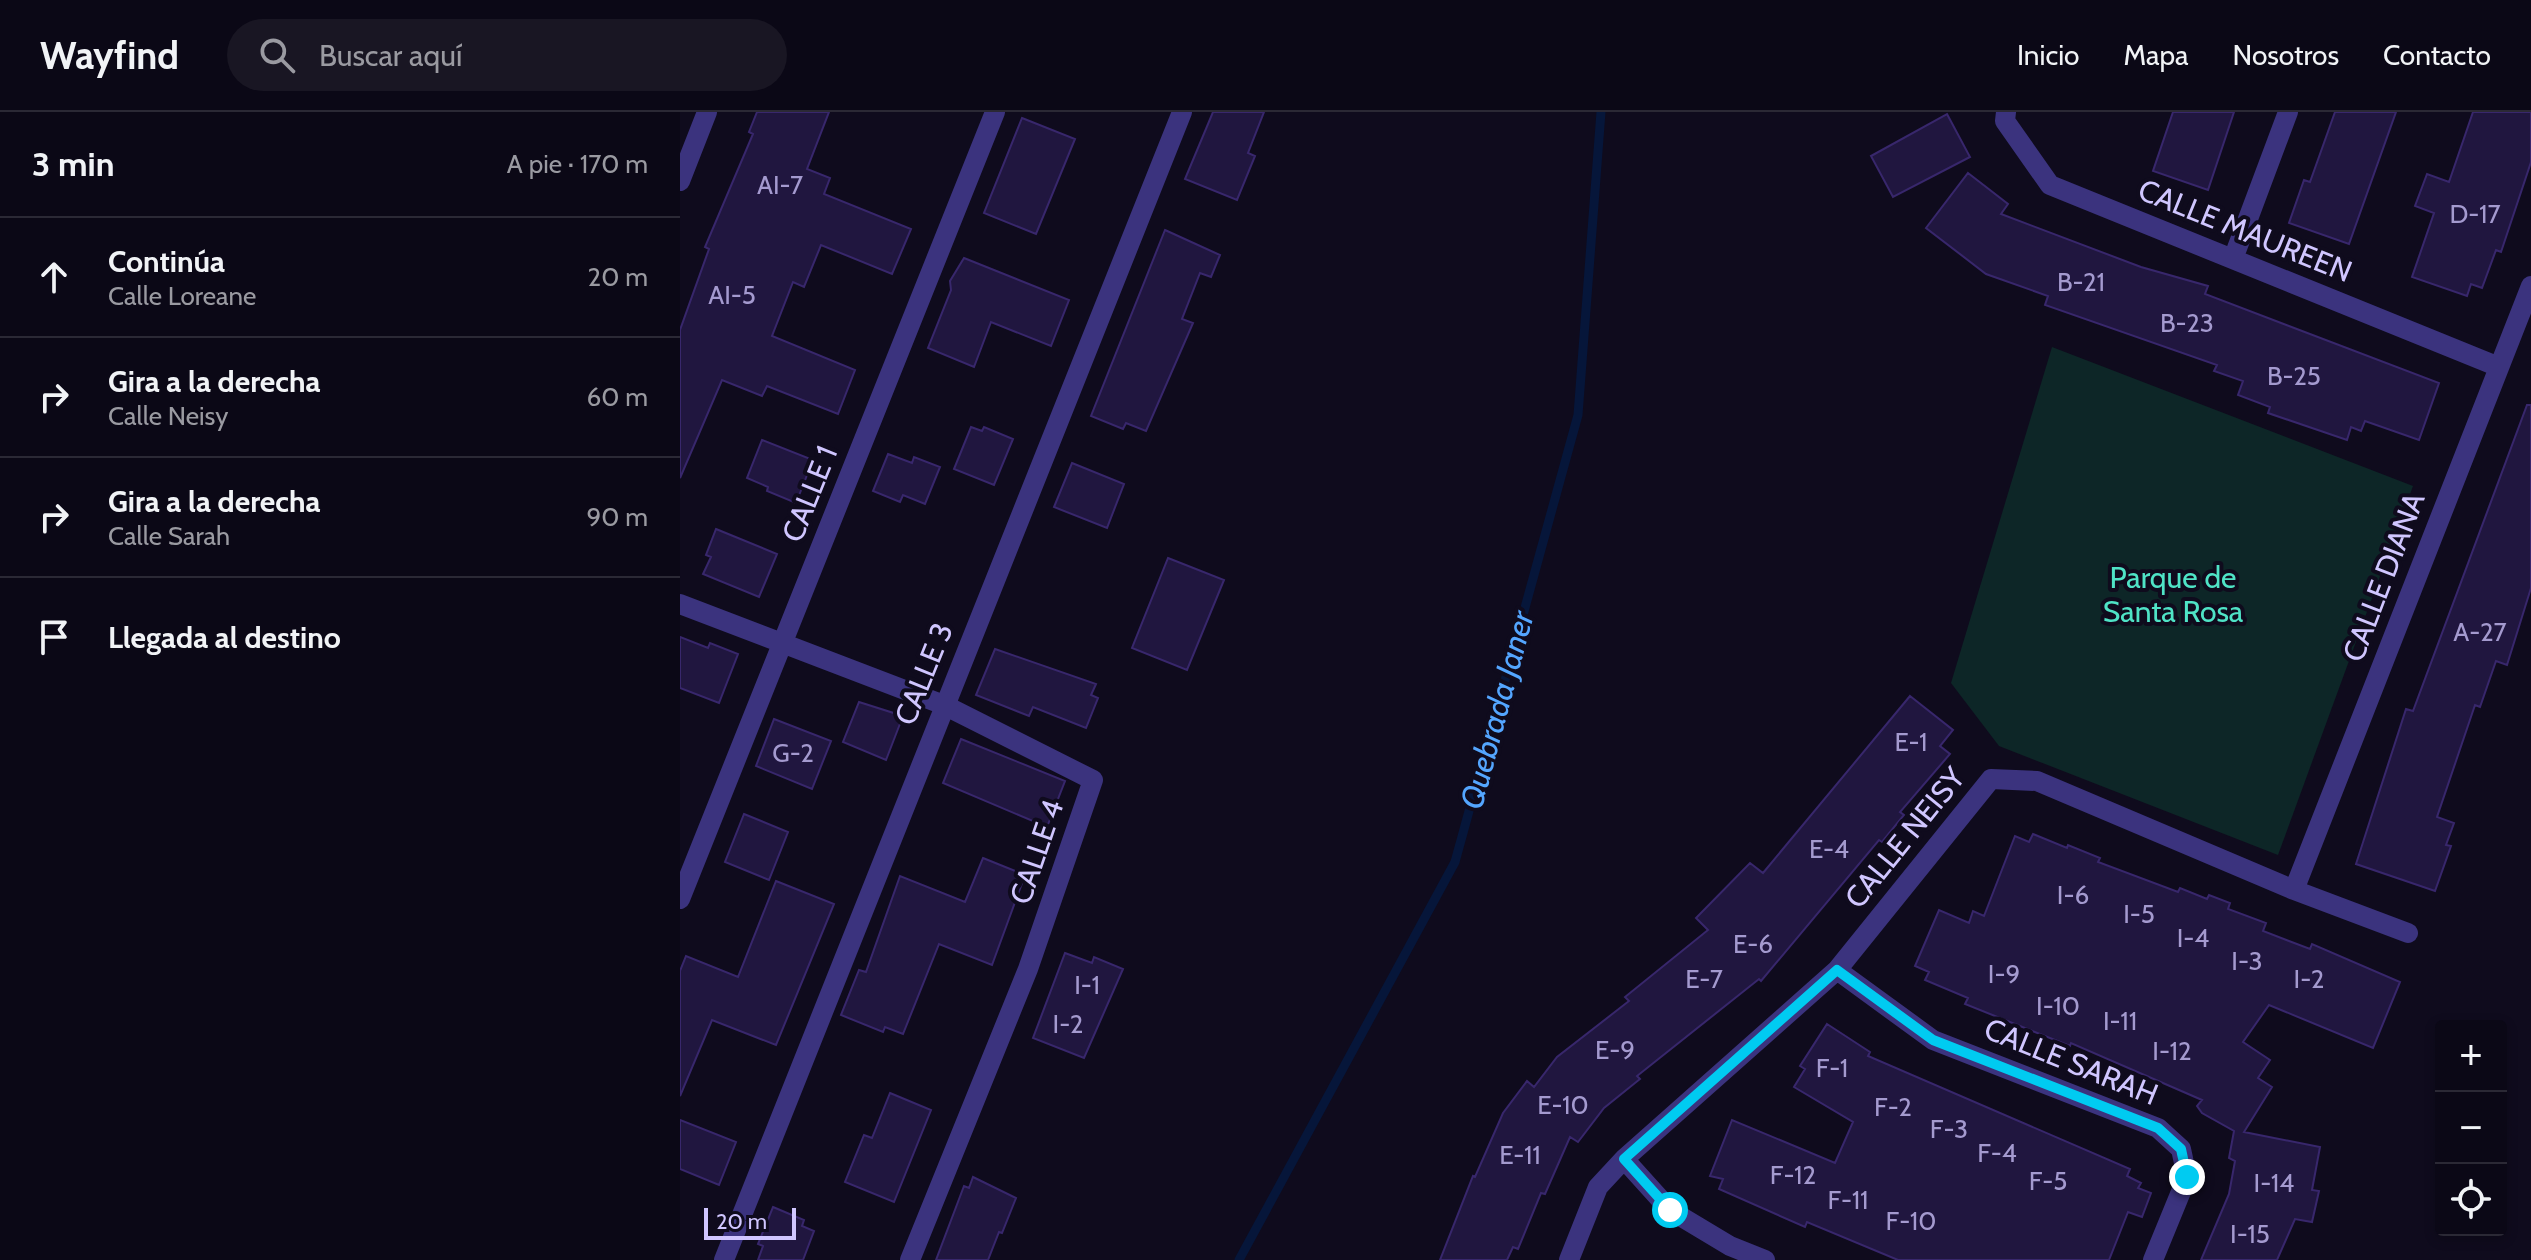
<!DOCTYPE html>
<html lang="es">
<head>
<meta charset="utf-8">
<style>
  :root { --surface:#0b0816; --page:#191623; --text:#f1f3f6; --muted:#9a9aa1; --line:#2b2935 }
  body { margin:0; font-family:Cabin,sans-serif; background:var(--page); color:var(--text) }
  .controls { position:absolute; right:24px; bottom:24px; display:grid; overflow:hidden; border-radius:8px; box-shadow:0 4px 12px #0003 }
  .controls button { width:72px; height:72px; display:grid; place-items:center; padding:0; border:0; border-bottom:2px solid var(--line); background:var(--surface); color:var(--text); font:40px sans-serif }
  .scale { position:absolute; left:24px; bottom:20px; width:92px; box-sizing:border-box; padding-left:8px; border:4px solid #d0c6ff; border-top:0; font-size:22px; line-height:28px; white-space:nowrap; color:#d0c6ff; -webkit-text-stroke:6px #0f0b1d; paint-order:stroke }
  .stop { position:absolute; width:24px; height:24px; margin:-18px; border:6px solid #00cbf1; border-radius:50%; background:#fff }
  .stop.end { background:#00cbf1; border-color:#fff; box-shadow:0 2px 8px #0008 }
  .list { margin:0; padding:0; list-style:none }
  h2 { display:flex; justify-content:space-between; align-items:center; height:104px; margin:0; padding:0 32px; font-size:34px }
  h2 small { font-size:26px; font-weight:400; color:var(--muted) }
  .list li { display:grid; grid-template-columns:52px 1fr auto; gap:24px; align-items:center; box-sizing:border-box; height:120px; padding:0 32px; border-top:2px solid var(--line) }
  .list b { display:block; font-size:30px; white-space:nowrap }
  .list p { margin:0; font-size:26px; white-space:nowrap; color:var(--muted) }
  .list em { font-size:26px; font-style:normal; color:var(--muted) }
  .icon { flex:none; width:44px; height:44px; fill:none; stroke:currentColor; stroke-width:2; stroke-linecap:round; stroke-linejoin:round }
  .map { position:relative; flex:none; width:1851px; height:1148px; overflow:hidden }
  header { display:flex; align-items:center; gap:48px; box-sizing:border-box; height:112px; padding:0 40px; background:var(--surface); border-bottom:2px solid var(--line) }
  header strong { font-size:38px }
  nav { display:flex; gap:44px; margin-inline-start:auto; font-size:28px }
  .search { width:560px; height:72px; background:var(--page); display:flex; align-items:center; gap:20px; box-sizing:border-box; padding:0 28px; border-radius:44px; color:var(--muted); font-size:30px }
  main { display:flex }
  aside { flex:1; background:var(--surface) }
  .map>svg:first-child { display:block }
</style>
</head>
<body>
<header>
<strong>Wayfind</strong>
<div class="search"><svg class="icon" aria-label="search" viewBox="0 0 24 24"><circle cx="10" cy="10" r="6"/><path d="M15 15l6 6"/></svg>Buscar aquí</div>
<nav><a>Inicio</a><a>Mapa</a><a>Nosotros</a><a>Contacto</a></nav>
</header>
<main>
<aside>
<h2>3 min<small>A pie · 170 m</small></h2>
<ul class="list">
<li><svg class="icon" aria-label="ahead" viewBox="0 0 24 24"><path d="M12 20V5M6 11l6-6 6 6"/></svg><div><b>Continúa</b><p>Calle Loreane</p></div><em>20 m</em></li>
<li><svg class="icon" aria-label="right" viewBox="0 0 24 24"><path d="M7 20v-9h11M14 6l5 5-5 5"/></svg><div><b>Gira a la derecha</b><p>Calle Neisy</p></div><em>60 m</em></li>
<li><svg class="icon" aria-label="right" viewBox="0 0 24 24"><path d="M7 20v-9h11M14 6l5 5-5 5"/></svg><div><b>Gira a la derecha</b><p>Calle Sarah</p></div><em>90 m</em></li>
<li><svg class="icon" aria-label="arrive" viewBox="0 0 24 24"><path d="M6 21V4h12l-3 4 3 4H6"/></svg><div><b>Llegada al destino</b></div></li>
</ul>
</aside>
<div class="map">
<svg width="1851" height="1148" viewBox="0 0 1851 1148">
  <rect width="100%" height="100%" fill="#0f0b1d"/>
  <path fill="#0d2627" d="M1372,235L1733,374L1598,743L1319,634L1271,571Z"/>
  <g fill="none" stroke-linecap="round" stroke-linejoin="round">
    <path stroke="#06163a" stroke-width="9" d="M559,1148L775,750L898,303L921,0"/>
  </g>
  <path fill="#20163f" stroke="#38276c" stroke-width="2" d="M77,0H149L127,57L150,66L144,82L231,117L212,162L141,133L124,175L113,170L92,224L175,258L158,302L87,274L82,284L42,268L0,366V218L29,137L25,135L73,22L69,20Z
    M533,0H584L568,41L575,44L557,88L505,67Z
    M1493,0H1554L1528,78L1473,59Z
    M1655,0H1716L1669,132L1609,111L1624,68L1630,70Z
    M1793,0H1851V50L1821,140L1816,138L1802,176L1791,172L1787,184L1732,165L1754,101L1735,94L1747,62L1769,70Z
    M1267,2L1290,45L1213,85L1191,44Z
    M342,6L395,27L356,122L304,101Z
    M1288,61L1328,92L1321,102L1461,155L1528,174L1525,182L1759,271L1739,328L1685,309L1681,319L1671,315L1667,328L1588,301L1590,295L1558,283L1563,269L1534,259L1537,253L1365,193L1368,184L1306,162L1246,116Z
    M485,118L540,143L531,165L520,161L502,207L513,211L466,319L446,311L443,317L411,304Z
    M284,146L389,188L371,234L311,210L294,255L248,236L271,178L270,169Z
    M1847,293H1851V476L1827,553L1816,549L1800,595L1795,593L1757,705L1774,711L1766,733L1771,734L1755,779L1676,752L1726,597L1733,599Z
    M291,315L302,319L304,315L333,327L314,373L274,357Z
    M82,328L133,348L116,391L87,379L88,375L67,366Z
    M208,342L232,351L234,345L260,355L245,392L223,383L220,390L193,379Z
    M392,351L444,372L427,416L374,395Z
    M36,417L97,442L79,485L23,462L31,445L26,443Z
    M488,446L544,468L507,558L452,536Z
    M0,525L28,536L30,531L58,542L39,591L0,576Z
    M315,537L416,572L411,583L418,586L406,616L353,595L349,604L296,583Z
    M1230,584L1273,618L1260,634L1270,642L1220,700L1224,703L1202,730L1199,728L1081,869L1079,867L957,964L960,967L924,996L898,1030L890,1025L865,1082L861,1081L838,1137L833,1135L827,1148H760L793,1064L795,1065L823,1001L847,969L854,975L877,945L949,889L945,885L1028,818L1016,806L1070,751L1083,761Z
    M179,590L223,604L206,648L163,630Z
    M94,607L151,629L132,677L76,654Z
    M281,627L385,669L367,715L263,671Z
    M64,702L108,720L89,768L45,750Z
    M1353,722L1387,736L1388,733L1420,746L1418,750L1498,780L1500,776L1527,787L1529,783L1550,791L1548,797L1586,811L1583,819L1630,837L1632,832L1720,870L1693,936L1589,893L1563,930L1590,948L1578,966L1592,975L1564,1020L1640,1035L1632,1078L1639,1079L1632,1110L1615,1107L1597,1148H1521L1549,1082L1555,1049L1549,1046L1554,1019L1522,1001L1517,994L1522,988L1391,931L1390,934L1285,892L1288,886L1245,868L1249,860L1235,854L1259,798L1289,811L1293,799L1304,804L1335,724L1349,730Z
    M303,746L345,763L312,853L259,832L223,922L205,915L203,920L161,903L179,858L186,860L220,764L285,790Z
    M96,769L154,792L96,933L32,908L0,984V859L6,844L58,865Z
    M385,841L412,851L414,845L443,857L404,946L353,926Z
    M1147,912L1190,940L1188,944L1450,1057L1447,1064L1461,1071L1458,1076L1471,1081L1462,1105L1448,1100L1429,1148H1218L1127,1110L1125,1115L1039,1077L1043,1067L1030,1064L1052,1008L1155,1051L1173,1010L1114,975L1125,957L1120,954Z
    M210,981L251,998L214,1090L165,1070L184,1023L192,1026Z
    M0,1008L56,1030L39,1073L0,1057Z
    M293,1065L336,1086L322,1121L319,1120L308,1148H256L284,1074L289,1076Z
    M93,1095L124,1108L122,1114L134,1119L123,1148H78L83,1134L78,1132Z"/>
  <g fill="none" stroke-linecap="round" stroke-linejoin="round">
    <path stroke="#3b337e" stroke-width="20" d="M1326,0L1325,9L1370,73L1819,255
      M0,69L27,0
      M1553,147L1608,0
      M0,492L264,593L413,668L348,857L230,1148
      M1614,778L1851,174
      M0,787L315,0
      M1157,858L1253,928L1478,1016L1501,1037L1507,1065L1473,1148
      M944,1047L990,1098L1050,1134L1085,1148
      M44,1148L502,0
      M889,1148L918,1075L944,1047L1157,858L1311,667L1357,669L1614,778L1728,821"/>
  </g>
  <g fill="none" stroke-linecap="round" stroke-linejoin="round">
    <path stroke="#00cbf1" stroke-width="10" d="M990,1098L944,1047L1157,858L1253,928L1478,1016L1501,1037L1507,1065"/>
  </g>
  <g text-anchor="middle" stroke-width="8" stroke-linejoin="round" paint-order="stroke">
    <g font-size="26" fill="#a49acf">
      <text x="100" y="82">AI-7</text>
      <text x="1795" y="111">D-17</text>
      <text x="1401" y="179">B-21</text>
      <text x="52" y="192">AI-5</text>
      <text x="1507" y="220">B-23</text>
      <text x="1614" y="273">B-25</text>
      <text x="1800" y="529">A-27</text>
      <text x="1231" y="639">E-1</text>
      <text x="113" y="650">G-2</text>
      <text x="1149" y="746">E-4</text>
      <text x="1393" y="792">I-6</text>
      <text x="1459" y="811">I-5</text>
      <text x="1513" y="835">I-4</text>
      <text x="1073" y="841">E-6</text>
      <text x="1567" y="858">I-3</text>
      <text x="1324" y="871">I-9</text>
      <text x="1024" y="876">E-7</text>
      <text x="1629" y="876">I-2</text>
      <text x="407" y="882">I-1</text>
      <text x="1378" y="903">I-10</text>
      <text x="1440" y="918">I-11</text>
      <text x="388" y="921">I-2</text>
      <text x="935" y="947">E-9</text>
      <text x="1492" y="948">I-12</text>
      <text x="1152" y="965">F-1</text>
      <text x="883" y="1002">E-10</text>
      <text x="1213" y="1004">F-2</text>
      <text x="1269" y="1026">F-3</text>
      <text x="1317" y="1050">F-4</text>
      <text x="840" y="1052">E-11</text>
      <text x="1113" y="1072">F-12</text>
      <text x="1368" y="1078">F-5</text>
      <text x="1594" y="1080">I-14</text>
      <text x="1168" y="1097">F-11</text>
      <text x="1231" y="1118">F-10</text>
      <text x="1570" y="1131">I-15</text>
    </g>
    <g font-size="30" fill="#d0c6ff" stroke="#0f0b1d">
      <text transform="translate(1565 119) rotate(22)" y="10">CALLE MAUREEN</text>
      <text transform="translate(130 382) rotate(-68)" y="10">CALLE 1</text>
      <text transform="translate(1704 465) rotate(-69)" y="10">CALLE DIANA</text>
      <text transform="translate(244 562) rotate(-68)" y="10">CALLE 3</text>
      <text transform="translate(1225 726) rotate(-51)" y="10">CALLE NEISY</text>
      <text transform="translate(357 740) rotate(-71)" y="10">CALLE 4</text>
      <text transform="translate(1391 950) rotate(22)" y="10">CALLE SARAH</text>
    </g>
    <g font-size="30" fill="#4fe3c6" stroke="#0f0b1d">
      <text x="1493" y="476">Parque de<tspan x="1493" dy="34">Santa Rosa</tspan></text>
    </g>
    <g font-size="32" font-style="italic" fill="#54a6ff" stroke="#0f0b1d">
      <text transform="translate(817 598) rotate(-75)" y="11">Quebrada Janer</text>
    </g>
  </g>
</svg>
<div class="controls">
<button>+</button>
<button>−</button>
<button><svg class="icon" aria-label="locate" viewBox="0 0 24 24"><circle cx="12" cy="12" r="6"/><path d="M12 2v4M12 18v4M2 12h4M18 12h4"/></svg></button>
</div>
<div class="scale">20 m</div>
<div class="stop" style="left:990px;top:1098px"></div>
<div class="stop end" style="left:1507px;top:1065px"></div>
</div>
</main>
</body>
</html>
